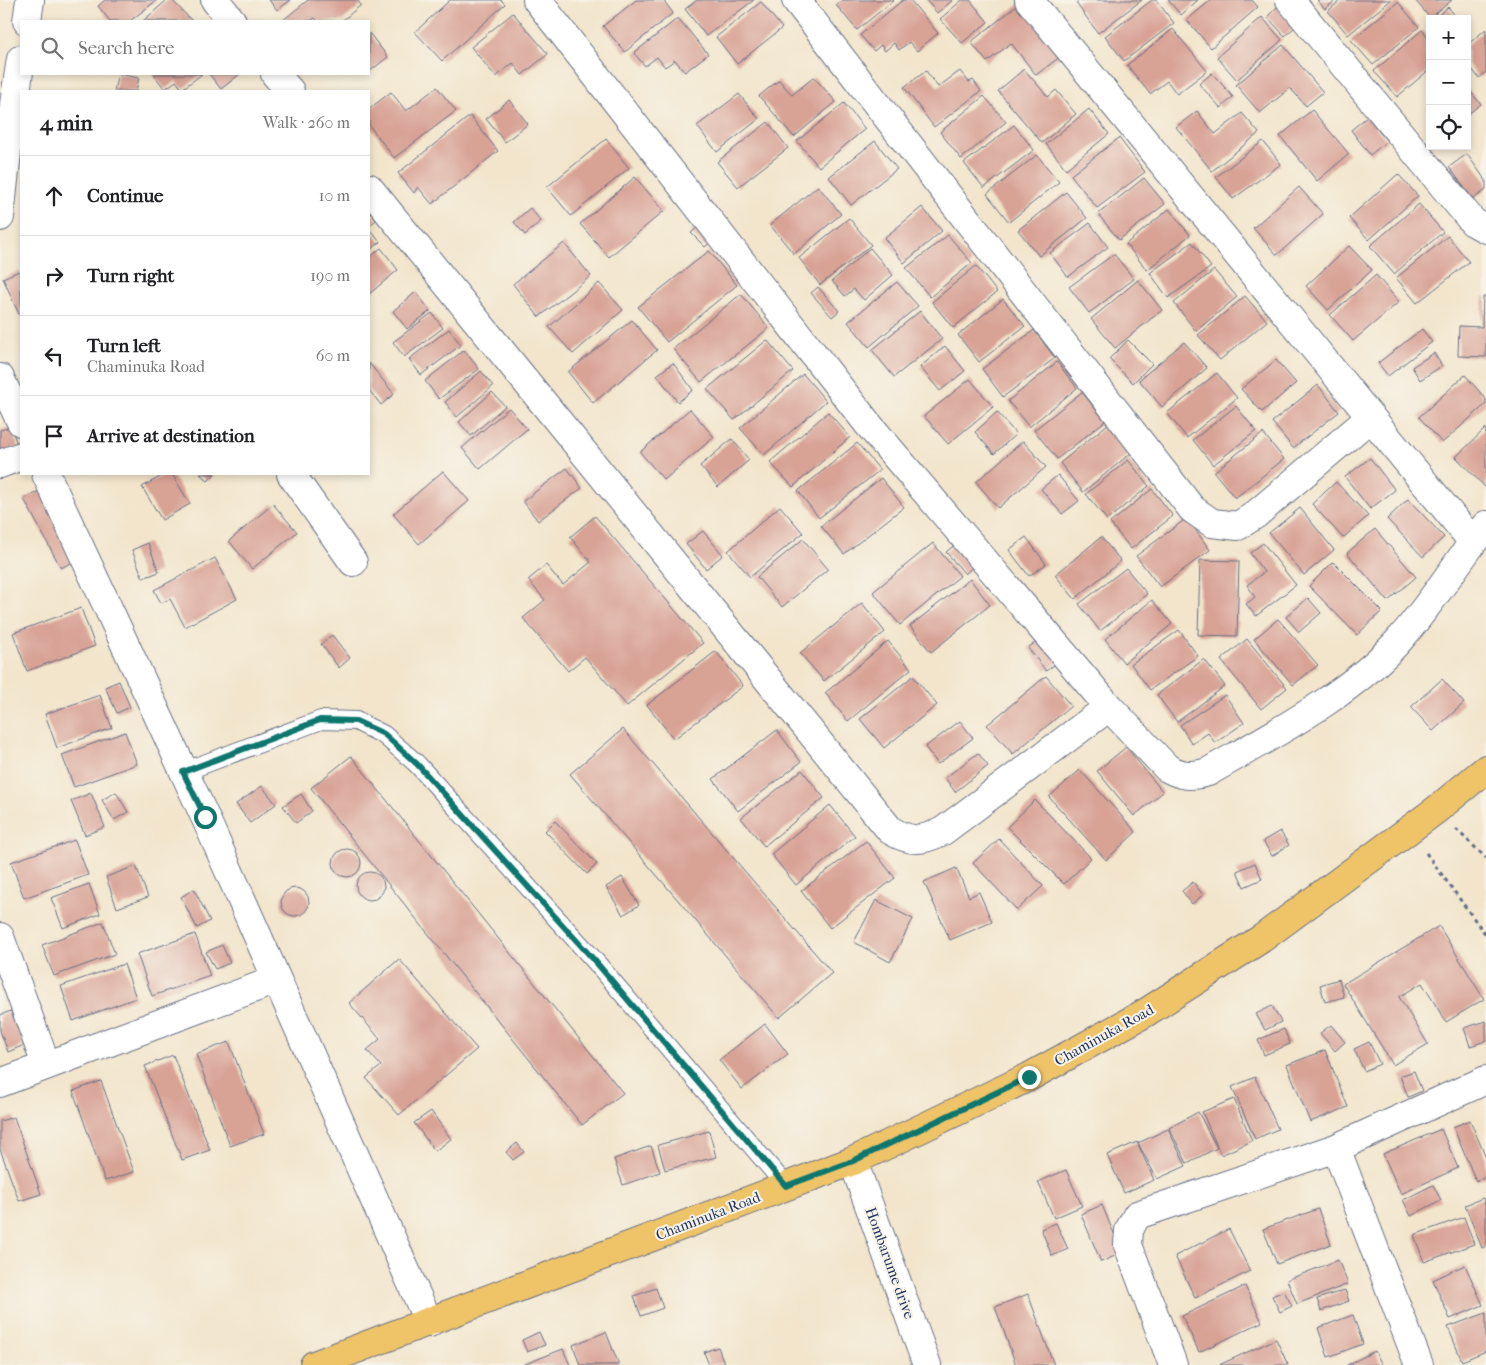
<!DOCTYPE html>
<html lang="en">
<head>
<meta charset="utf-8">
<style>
  :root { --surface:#fff; --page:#f2f2f2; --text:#202124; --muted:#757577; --line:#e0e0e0 }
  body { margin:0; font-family:"IM FELL French Canon",serif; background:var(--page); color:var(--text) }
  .controls { position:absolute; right:15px; top:15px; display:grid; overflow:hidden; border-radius:0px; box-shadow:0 2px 8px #0003 }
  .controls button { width:45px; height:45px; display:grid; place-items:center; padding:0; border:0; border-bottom:1px solid var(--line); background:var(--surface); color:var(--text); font:25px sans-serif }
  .stop { position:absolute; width:15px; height:15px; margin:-11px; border:4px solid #0f766e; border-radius:50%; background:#fff }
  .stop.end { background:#0f766e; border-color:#fff; box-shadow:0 1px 5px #0008 }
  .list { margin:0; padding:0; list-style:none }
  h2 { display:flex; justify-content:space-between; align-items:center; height:65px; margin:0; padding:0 20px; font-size:21px }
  h2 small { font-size:16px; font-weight:400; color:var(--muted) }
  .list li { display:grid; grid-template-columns:32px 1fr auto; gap:15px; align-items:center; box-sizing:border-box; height:80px; padding:0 20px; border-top:1px solid var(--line) }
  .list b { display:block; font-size:19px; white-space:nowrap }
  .list p { margin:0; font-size:16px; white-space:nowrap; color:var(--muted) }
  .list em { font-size:16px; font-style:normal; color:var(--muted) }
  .icon { flex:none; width:28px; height:28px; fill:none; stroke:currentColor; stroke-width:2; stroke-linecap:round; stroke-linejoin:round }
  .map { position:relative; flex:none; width:1486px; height:1365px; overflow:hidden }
  .search { position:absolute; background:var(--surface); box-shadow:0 2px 8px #0003; left:20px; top:20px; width:350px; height:55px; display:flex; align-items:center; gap:12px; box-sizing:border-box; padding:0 18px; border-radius:0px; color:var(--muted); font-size:19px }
  .panel { position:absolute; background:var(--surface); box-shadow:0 2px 8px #0003; left:20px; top:90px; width:350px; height:385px; border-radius:0px }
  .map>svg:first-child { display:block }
</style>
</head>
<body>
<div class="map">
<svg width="1486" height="1365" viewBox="0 0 1486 1365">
  <rect width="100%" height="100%" fill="#f7f3e8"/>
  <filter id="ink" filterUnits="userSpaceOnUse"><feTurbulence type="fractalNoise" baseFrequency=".02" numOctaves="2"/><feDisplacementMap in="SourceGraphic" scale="10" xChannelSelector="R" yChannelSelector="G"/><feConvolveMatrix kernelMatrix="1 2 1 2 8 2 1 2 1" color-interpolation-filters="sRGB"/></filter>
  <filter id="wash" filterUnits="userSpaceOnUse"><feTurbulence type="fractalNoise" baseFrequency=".0096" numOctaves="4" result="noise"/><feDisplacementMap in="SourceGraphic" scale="20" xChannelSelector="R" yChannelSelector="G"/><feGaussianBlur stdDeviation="1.12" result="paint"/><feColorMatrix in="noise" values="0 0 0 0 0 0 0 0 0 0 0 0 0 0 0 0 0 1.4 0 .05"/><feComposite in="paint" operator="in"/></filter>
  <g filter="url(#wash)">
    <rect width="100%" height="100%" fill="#f2e5cc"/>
    <g id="blocks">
      <path fill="#d8a295" d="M105,0H157L130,21H110L98,6Z
        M167,0H172L192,21H143Z
        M269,0H291L277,10Z
        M308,0H357L361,5L342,21H318L315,18L310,21H282Z
        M450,0H501L505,4L442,61L415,32Z
        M636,0H663L673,13L625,52L603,26Z
        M697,0H754L706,36L685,9Z
        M843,0H894L857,30L836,5Z
        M903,0H910L938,33L917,51L909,42L899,50L894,43L885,51L881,45L874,51L860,35Z
        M926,0H953L937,13Z
        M962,0H970L988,22L962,43L940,19Z
        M1080,0H1142L1098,33L1076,3Z
        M1152,0H1156L1174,23L1124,61L1105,36Z
        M1168,0H1198L1181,15Z
        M1211,0H1252L1258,7L1211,48L1187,20Z
        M1317,0H1336L1325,9Z
        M1341,0H1391L1348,35L1328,11Z
        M1415,0H1452L1430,18Z
        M761,2L782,28L737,64L716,37Z
        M1398,2L1419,27L1373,65L1351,40Z
        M1019,4L1061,56L1036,75L1011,43L987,62L971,42Z
        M1278,6L1296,26L1285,36L1267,17Z
        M1448,7L1458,19H1434Z
        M513,13L548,54L522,75L513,63L496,77L471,47Z
        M1262,17L1282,40L1237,80L1217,57Z
        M678,18L708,54L685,72L675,60L665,67L657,57L645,66L634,53Z
        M1173,29L1207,71L1177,94L1167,81L1150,94L1127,65Z
        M1486,29V72L1479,78L1467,63V45Z
        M1422,30L1430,39V69L1397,97L1374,71Z
        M369,33L388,57L369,72Z
        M1283,45L1323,92L1306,106L1290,88L1260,113L1236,85Z
        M1024,69L1048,97L1056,90L1076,114L1042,143L998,91Z
        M926,71L938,87L960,71L969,82L973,80L981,91L934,127L904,87Z
        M1212,73L1233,97L1221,108L1199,84Z
        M118,74L139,78L136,91H114Z
        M153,74H202L182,89L176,81L165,89Z
        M209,74H240L221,89Z
        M814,77L836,102L794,137L759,96L779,80L792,95Z
        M437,87L456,111L394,158L369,125V109L391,92L406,111Z
        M1467,88L1481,104L1467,115Z
        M739,94L759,119L717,152L697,126Z
        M984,96L1006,122L961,159L940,132Z
        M509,100L528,124L505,142L486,119Z
        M844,103L865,129L819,167L797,141Z
        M1089,109L1109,134L1066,169L1046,144Z
        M1312,110L1349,154L1317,181L1280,136Z
        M1197,111L1215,134L1242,113L1259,133L1212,171L1176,127Z
        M470,116L498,151L432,204L418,187L414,193L398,173Z
        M1367,117L1387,141L1370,155L1351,130Z
        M768,122L788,148L738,187L717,162Z
        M1014,125L1034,150L984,188L964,163Z
        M1119,138L1145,172L1097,208L1071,175Z
        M606,139L629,168L571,216L547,187Z
        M875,141L897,169L851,205L829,177Z
        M1263,141L1281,164L1233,199L1216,177Z
        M1467,154L1486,181V190L1473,199L1449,167Z
        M1037,155L1059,182L1009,222L987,194Z
        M1398,174L1418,196L1369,240L1349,218Z
        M635,177L664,211L609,257L580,224Z
        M1144,178L1165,204L1119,240L1098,214Z
        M818,186L841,214L794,254L770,225Z
        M1299,187L1323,214L1277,255L1253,228Z
        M1066,192L1087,218L1039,256L1018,230Z
        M1419,204L1443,232L1394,274L1370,246Z
        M922,207L942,231L904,263L884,238Z
        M530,208L541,221L525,235L514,222Z
        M1169,209L1190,235L1147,270L1126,244Z
        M369,211L376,220L369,226Z
        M849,218L871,245L820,285L799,258Z
        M1090,223L1108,247L1068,277L1050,253Z
        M700,225L714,239L705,247L691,233Z
        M371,231L380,242L369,251V232Z
        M948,235L972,263L930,297L906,268Z
        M1448,236L1469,262L1417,303L1396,278Z
        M1192,242L1211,267L1168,298L1150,273Z
        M564,243L591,276L539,317L513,284Z
        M1349,246L1372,270L1328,310L1306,286Z
        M381,248L398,270L369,294V258Z
        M870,248L893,275L864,300L854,289L845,296L832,281Z
        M709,251L737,285L667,342L638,307Z
        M1114,254L1134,279L1089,313L1069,287Z
        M976,266L997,292L953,328L932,302Z
        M1214,270L1237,297L1196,331L1174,303Z
        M19,271L21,276V319L3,278Z
        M1376,275L1399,302L1353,341L1330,315Z
        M1138,280L1162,310L1115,348L1091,319Z
        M897,282L918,306L869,347L848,322Z
        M599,283L623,310L573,354L549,327Z
        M818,287L839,311L832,317L811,293Z
        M416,292L430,311L407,329L393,311Z
        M741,294L769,328L701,382L673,349Z
        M1245,296L1267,321L1220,360L1198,335Z
        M1483,297H1486V357L1458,356L1459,326L1482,327Z
        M1003,299L1025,326L979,362L958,335Z
        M920,311L942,339L894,377L872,350Z
        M432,313L443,328L404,357L393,342Z
        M632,320L657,350L593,403L568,372Z
        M449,329L461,345L421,375L409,359Z
        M1422,329L1432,342L1388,376L1378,363Z
        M1034,330L1055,358L1003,397L982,369Z
        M767,340L793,371L734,420L707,389Z
        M1128,340L1152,364L1133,383L1109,359Z
        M1184,342L1207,368L1162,407L1139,380Z
        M945,346L965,371L940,391L920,367Z
        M464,350L479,369L439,399L425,381Z
        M1434,353L1442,366L1420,380L1412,367Z
        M1276,360L1296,383L1262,412L1241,389Z
        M1057,362L1077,388L1029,427L1008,401Z
        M369,363L394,394L381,405L369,390Z
        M673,363L693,390L678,402L657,375Z
        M481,371L493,386L457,417L445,402Z
        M1217,373L1237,398L1187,438L1167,413Z
        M803,374L826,401L764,455L740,428Z
        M1465,375L1486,399V404L1442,443L1419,417Z
        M970,379L993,407L948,444L924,416Z
        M1318,385L1339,412L1293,448L1272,422Z
        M492,392L505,406L471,436L459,422Z
        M1082,392L1105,421L1057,459L1034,430Z
        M1236,406L1256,431L1213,465L1193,440Z
        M509,408L527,429L480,469L462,448Z
        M690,409L714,437L664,480L640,452Z
        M828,412L850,437L793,487L770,462Z
        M997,412L1016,434L994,454L975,432Z
        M1108,424L1131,453L1083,492L1060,463Z
        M11,427L18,447L0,453V430Z
        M1486,428V488L1456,457Z
        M1263,433L1284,459L1235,498L1214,472Z
        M732,439L749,460L718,487L700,466Z
        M1023,441L1046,467L998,508L976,482Z
        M857,443L880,470L819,518L798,491Z
        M1370,458L1395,490L1370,509L1345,477Z
        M1128,460L1149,486L1107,520L1086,494Z
        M567,468L582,488L538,521L523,501Z
        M443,471L469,501L419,544L393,514Z
        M165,474H172L190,504L162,520L142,487Z
        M200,474H215L208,481Z
        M1058,475L1079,501L1062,514L1041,489Z
        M881,478L904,507L844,554L821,526Z
        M1336,482L1368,516L1343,538L1312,504Z
        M1152,489L1173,516L1131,549L1110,523Z
        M41,490L78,559L61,568L24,499Z
        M1408,499L1444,537L1423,557L1387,519Z
        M273,504L297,532L252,569L229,541Z
        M780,506L803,533L750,577L728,551Z
        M1300,508L1334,550L1304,575L1269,533Z
        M595,516L703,643L627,706L585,657L568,671L523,618L545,600L528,580L546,565L563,585L591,562L570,537Z
        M1187,518L1210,550L1160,587L1136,556Z
        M1375,529L1416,577L1388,601L1347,553Z
        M703,531L723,555L706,569L686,544Z
        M1026,537L1046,564L1029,576L1009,550Z
        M1101,537L1121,561L1075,599L1055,575Z
        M803,539L828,569L782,607L757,577Z
        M148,543L159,572L143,578L132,550Z
        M933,543L960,576L900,625L873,592Z
        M957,543L976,564L965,574L946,552Z
        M1263,543L1296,585L1256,616L1246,604L1255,597L1247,585L1264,572L1250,553Z
        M215,558L237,599L185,627L170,599L161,603L154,590Z
        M1200,560L1239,561L1237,636L1198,635Z
        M1333,562L1382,611L1357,635L1309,586Z
        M1126,568L1147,594L1100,631L1079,604Z
        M970,579L990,605L931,652L910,626Z
        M1308,598L1321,613L1299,632L1286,617Z
        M1152,600L1172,624L1124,663L1105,639Z
        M862,603L885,632L824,681L800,653Z
        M81,608L95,646L27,671L13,633Z
        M1278,619L1318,665L1293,685L1254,639Z
        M1179,630L1198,656L1150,690L1131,664Z
        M332,635L350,658L339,668L321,644Z
        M1040,639L1058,662L1046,671L1028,648Z
        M1247,639L1287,688L1261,709L1221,660Z
        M888,641L911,669L848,721L825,693Z
        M716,651L743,686L674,739L647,705Z
        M1204,659L1225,686L1177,722L1157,695Z
        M913,676L937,705L884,748L860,719Z
        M1046,676L1071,706L1013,754L987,725Z
        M1442,679L1464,703L1433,731L1411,707Z
        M119,681L130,707L117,713L105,687Z
        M100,695L112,728L57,748L45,714Z
        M1225,695L1244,723L1215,743L1208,733L1192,744L1180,725Z
        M960,721L973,738L938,764L925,747Z
        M623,729L832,973L779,1018L570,774Z
        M777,730L801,762L738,811L713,779Z
        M125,732L137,764L74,787L62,755Z
        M1126,747L1163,792L1134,816L1097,771Z
        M978,753L988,766L955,792L945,778Z
        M351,756L623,1093L582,1125L311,788Z
        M802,770L824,798L764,846L741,818Z
        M1080,770L1136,832L1106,860L1049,797Z
        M262,786L276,804L250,823L236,804Z
        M116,792L128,812L114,820L102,800Z
        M91,793L105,827L85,835L71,801Z
        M301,794L312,811L296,823L283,806Z
        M1035,800L1091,858L1064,884L1007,827Z
        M830,805L855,836L796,885L771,854Z
        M555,821L597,864L587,874L545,831Z
        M1280,831L1289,845L1272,856L1263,841Z
        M999,839L1043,886L1017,910L973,863Z
        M75,840L88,875L24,898L11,862Z
        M866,841L895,878L830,928L801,891Z
        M333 863a14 14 0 1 1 28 0a14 14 0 1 1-28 0Z
        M1255,863L1262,879L1244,887L1237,871Z
        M136,866L148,897L117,908L106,877Z
        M956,868L969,897L979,892L992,922L950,940L924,882Z
        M356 886a14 14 0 1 1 28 0a14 14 0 1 1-28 0Z
        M622,877L639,905L623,915L606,887Z
        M1193,882L1203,895L1192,904L1182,891Z
        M89,884L100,914L63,928L51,898Z
        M281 902a14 14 0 1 1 28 0a14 14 0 1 1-28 0Z
        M194,889L210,921L197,928L181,897Z
        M876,900L913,919L890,962L854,942Z
        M103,922L115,954L54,976L42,945Z
        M1439,926L1484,999L1446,1022L1422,983L1399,997L1428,1044L1393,1065L1343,984Z
        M195,934L210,976L152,996L137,954Z
        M222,945L230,963L215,969L206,952Z
        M399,959L477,1049L399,1115L366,1078L381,1066L367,1050L380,1039L349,1003Z
        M124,964L136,998L73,1021L61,986Z
        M1339,979L1344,997L1325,1002L1320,985Z
        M1272,1006L1281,1022L1265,1030L1256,1014Z
        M11,1011L24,1045L8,1052L0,1031V1015Z
        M1486,1021V1041L1470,1046L1464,1028Z
        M765,1024L788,1054L742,1089L719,1060Z
        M1331,1025L1345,1042L1335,1051L1320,1033Z
        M1284,1029L1290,1044L1264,1055L1258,1040Z
        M229,1042L264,1134L230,1146L196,1054Z
        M1369,1042L1380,1064L1364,1071L1354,1049Z
        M1325,1050L1348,1107L1310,1122L1287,1065Z
        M173,1055L210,1150L182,1160L145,1066Z
        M1414,1071L1422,1091L1408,1097L1400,1076Z
        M1255,1077L1278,1129L1255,1139L1232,1087Z
        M101,1081L134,1172L105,1181L73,1091Z
        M1234,1099L1252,1141L1221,1155L1202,1112Z
        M431,1111L451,1139L435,1151L414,1123Z
        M1198,1112L1217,1148L1187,1163L1169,1128Z
        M14,1117L41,1194L19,1201L0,1149V1121Z
        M1470,1120L1486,1158V1177L1476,1181L1453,1127Z
        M1168,1129L1186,1166L1157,1179L1138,1143Z
        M1441,1129L1458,1168L1401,1194L1383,1154Z
        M709,1131L716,1157L665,1170L658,1145Z
        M1137,1142L1154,1180L1124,1193L1107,1155Z
        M517,1143L524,1152L513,1160L506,1152Z
        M651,1146L660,1172L623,1185L614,1159Z
        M1066,1170L1082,1206L1054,1218L1038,1182Z
        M1433,1185L1441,1200L1411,1216L1403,1200Z
        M1483,1198L1486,1207V1246L1482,1248L1465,1205Z
        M1102,1205L1122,1253L1101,1262L1081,1214Z
        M1318,1209L1331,1244L1277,1264L1263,1229Z
        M1464,1217L1474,1244L1424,1262L1414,1235Z
        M1056,1223L1068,1249L1052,1256L1041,1229Z
        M1229,1229L1250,1271L1195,1298L1175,1256Z
        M1338,1260L1348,1284L1297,1304L1287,1280Z
        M1465,1265L1483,1305L1450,1319L1433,1280Z
        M1245,1286L1262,1322L1199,1352L1182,1316Z
        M656,1288L663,1308L641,1316L634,1296Z
        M1345,1290L1349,1301L1321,1311L1317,1299Z
        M1284,1291L1292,1306L1280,1312L1272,1296Z
        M1028,1294L1054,1365H1016L995,1307Z
        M1486,1313V1351L1462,1361L1448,1327Z
        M1353,1315L1363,1344L1328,1357L1318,1328Z
        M539,1332L545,1345L527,1352L522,1340Z
        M606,1332L619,1365H580L573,1345Z
        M1276,1339L1288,1365H1219Z
        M718,1347L724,1363L709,1365L704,1352Z
        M563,1349L570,1365H523Z
        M1375,1351L1382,1365H1347Z"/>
    </g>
  </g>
  <g filter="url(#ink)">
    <use href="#blocks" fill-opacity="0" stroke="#666f84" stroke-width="1"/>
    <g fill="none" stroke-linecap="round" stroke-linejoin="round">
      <g stroke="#666f84" stroke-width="20">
        <path id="service" d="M183,772L321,720L356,721L384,735L417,764L595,961L786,1186"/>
      </g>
      <g stroke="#666f84" stroke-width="30">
        <path id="minor" d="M215,0L232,21
          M537,0L868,424L1109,707L1167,768C1182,776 1192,777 1208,772C1272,735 1352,694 1401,638C1432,603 1457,562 1486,525
          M796,0L1192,509L1212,523L1238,526L1255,515L1371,417
          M1029,0L1473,542
          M1290,0L1473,222L1486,229
          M27,21L30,0
          M275,74L290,91
          M369,188L890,830C911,843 922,841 943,831L1109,707
          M0,217L8,143L21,59
          M0,378L21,422
          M0,464L21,456
          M46,474L205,817L429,1323
          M291,474L353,562
          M0,937L46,1065
          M0,1083L276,980
          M1336,1148L1419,1365
          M1173,1365L1128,1245L1129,1230L1137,1215L1336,1148L1486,1080"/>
      </g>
      <g stroke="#666f84" stroke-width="30">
        <path id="tertiary" d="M853,1161L927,1365"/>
      </g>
      <g stroke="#666f84" stroke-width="30">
        <path id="primary" d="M314,1365L853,1161L1029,1077L1145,1013L1261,939L1436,810L1486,769"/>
      </g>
      <path stroke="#666f84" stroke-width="3" stroke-dasharray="4 4" stroke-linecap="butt" d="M1456,829L1486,858
        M1426,853L1486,935"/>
      <use href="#service" stroke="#fff" stroke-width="18"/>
      <use href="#minor" stroke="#fff" stroke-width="28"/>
      <use href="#tertiary" stroke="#fff" stroke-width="28"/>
      <use href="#primary" stroke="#efc469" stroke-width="28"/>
    </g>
  </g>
  <g fill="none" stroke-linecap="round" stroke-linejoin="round" filter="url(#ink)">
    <path stroke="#0f766e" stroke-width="6" d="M205,817L183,772L320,720L356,721L384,734L417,764L595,961L786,1186L853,1161L1029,1077"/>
  </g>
  <g text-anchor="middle" stroke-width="4" stroke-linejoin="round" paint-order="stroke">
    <g font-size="15" fill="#1b2f5e" stroke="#f7f3e8">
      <text transform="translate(1104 1035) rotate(-29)" y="5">Chaminuka Road</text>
      <text transform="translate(708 1216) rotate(-21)" y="5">Chaminuka Road</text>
      <text transform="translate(890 1263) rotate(70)" y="5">Hombarume drive</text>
    </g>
  </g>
</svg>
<div class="controls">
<button>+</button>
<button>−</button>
<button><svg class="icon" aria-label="locate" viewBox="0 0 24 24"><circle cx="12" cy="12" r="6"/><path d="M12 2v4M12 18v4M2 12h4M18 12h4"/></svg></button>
</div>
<div class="stop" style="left:205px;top:817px"></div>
<div class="stop end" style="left:1029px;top:1077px"></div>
<div class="search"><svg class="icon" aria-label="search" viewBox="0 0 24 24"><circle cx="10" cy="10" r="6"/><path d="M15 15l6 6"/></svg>Search here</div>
<section class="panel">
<h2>4 min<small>Walk · 260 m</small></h2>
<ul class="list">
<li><svg class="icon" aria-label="ahead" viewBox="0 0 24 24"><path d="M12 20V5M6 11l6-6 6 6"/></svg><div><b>Continue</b></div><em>10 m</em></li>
<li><svg class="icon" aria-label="right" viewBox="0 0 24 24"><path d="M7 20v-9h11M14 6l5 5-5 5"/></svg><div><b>Turn right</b></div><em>190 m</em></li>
<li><svg class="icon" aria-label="left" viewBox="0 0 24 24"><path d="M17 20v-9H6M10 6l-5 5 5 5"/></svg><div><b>Turn left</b><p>Chaminuka Road</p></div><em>60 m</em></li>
<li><svg class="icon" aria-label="arrive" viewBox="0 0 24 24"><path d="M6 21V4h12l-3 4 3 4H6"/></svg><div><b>Arrive at destination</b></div></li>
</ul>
</section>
</div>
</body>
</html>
